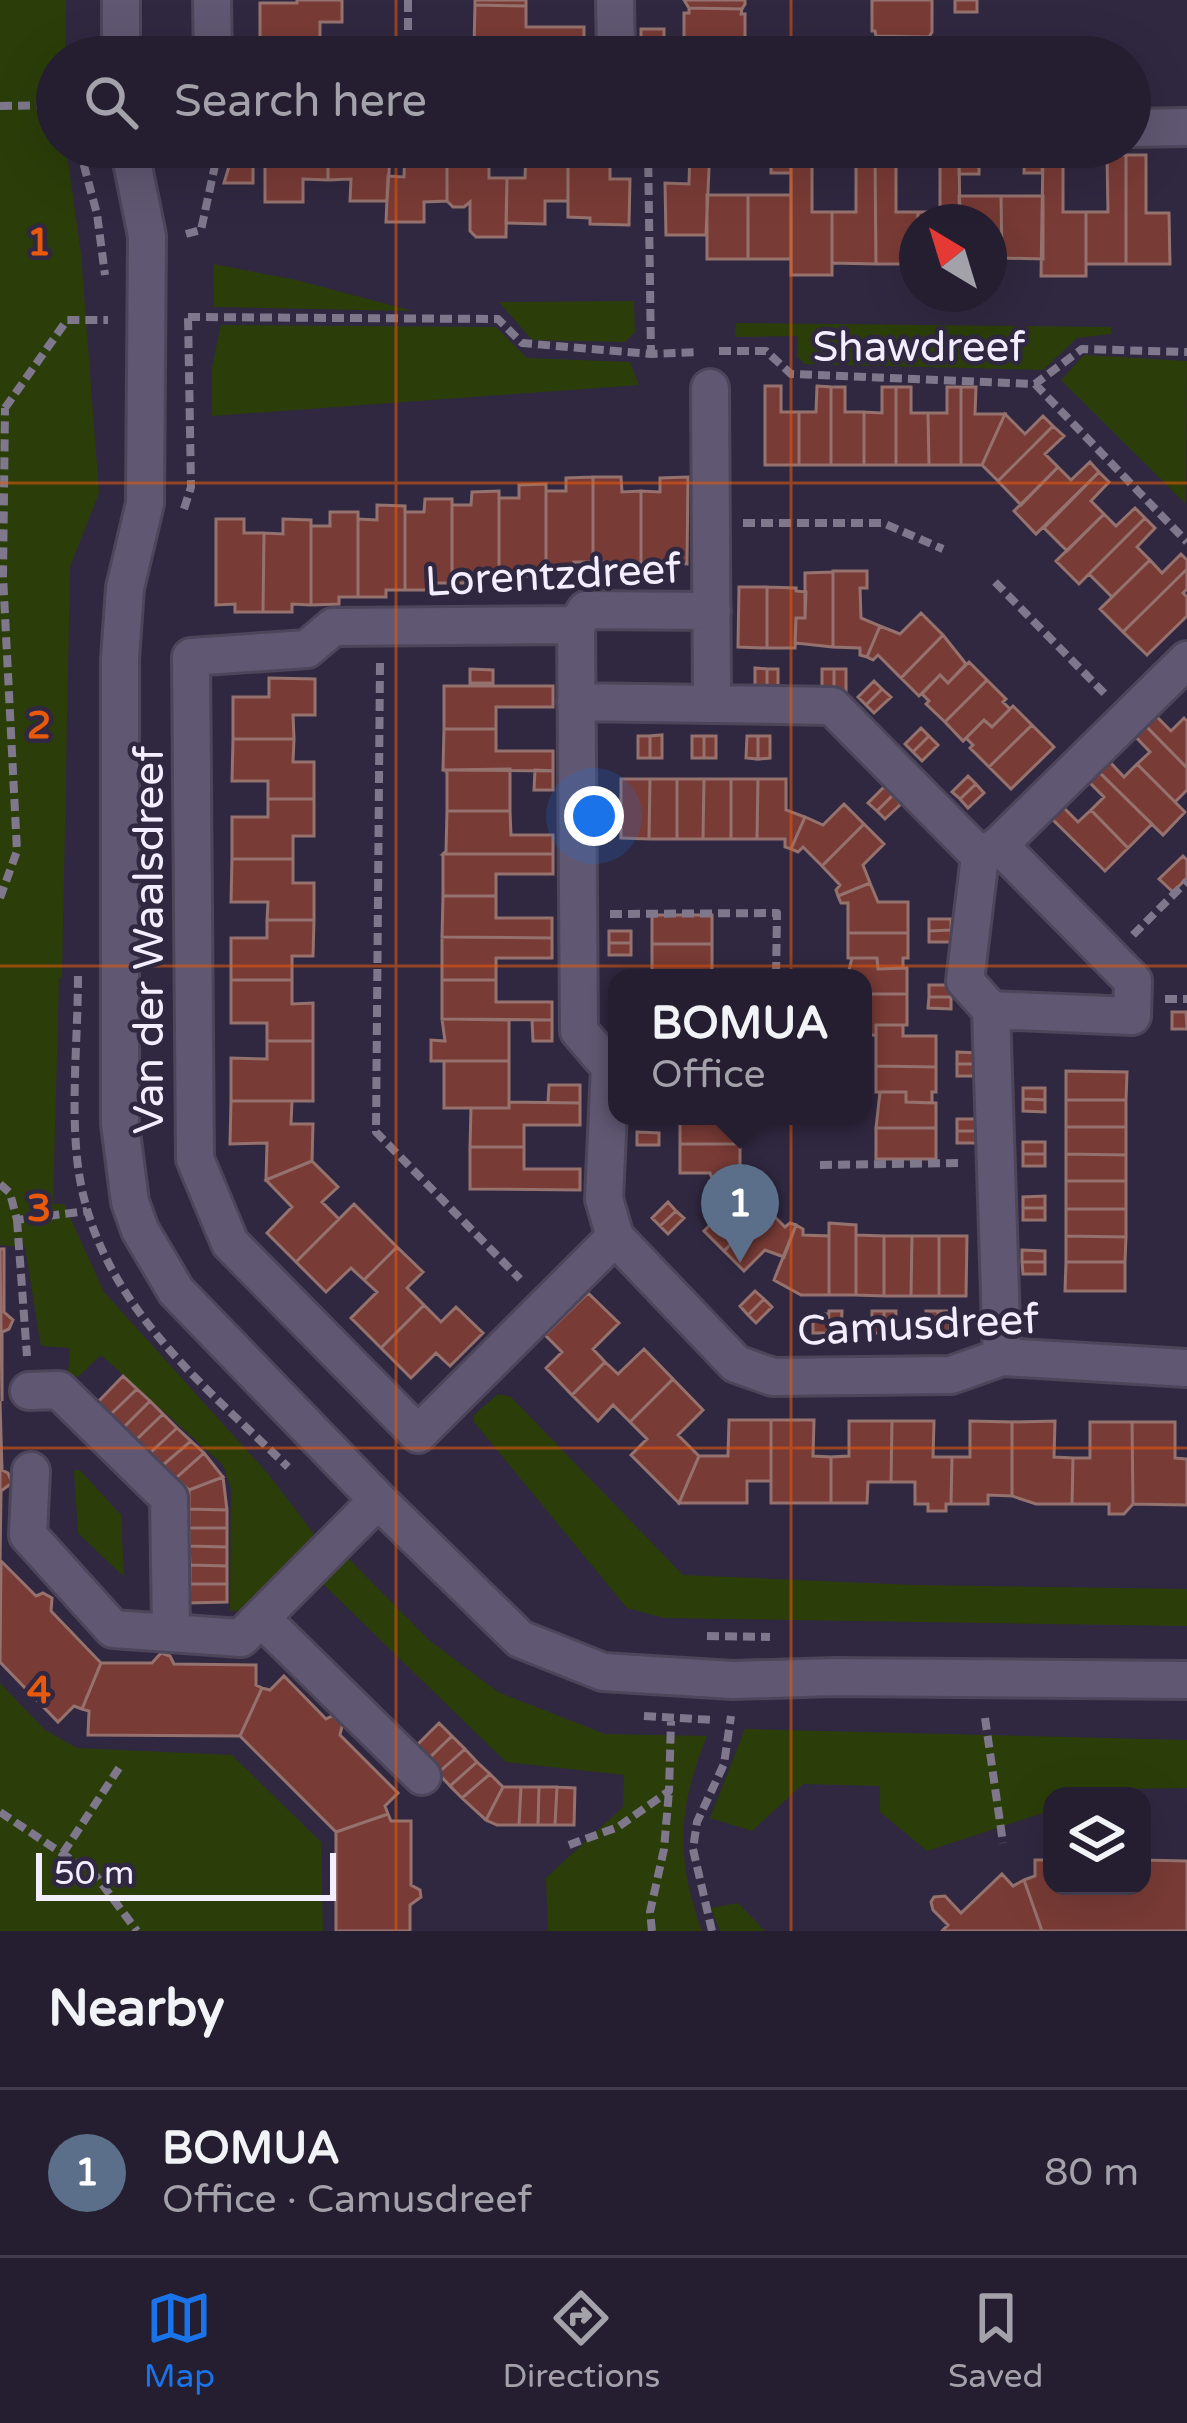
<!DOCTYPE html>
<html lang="en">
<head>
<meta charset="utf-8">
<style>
  :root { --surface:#241e30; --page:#2c2738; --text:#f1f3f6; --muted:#a3a2ab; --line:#413c4c; --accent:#1a73e8 }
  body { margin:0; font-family:"Varela Round",sans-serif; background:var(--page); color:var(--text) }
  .controls { position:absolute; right:36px; bottom:36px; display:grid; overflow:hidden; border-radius:24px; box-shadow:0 12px 48px #0002 }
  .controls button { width:108px; height:108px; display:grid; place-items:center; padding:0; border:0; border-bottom:3px solid var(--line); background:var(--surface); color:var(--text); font:60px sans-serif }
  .compass { position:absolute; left:899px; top:204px; width:108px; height:108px; border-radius:50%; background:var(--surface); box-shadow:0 12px 48px #0002; rotate:322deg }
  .scale { position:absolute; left:36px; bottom:30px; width:300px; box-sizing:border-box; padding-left:12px; border:6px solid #f3eeff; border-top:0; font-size:33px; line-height:42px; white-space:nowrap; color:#f3eeff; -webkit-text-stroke:9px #302840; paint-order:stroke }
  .you { position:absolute; left:594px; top:816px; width:42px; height:42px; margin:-30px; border:9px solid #fff; border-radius:50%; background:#1a73e8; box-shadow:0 0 0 18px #1a73e833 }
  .badge { display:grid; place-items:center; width:78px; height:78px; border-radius:50%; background:var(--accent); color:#fff; font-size:39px; font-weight:700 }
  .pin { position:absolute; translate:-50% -99px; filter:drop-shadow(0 3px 6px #0008) }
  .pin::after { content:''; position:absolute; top:63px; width:42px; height:36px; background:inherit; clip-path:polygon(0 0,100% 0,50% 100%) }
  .popup { position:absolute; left:608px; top:969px; width:264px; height:156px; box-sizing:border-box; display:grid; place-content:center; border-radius:24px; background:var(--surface); filter:drop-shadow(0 3px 9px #0005); font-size:39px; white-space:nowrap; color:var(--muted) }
  .popup b { font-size:45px; color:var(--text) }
  .popup::after { content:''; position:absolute; left:50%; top:100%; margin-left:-24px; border:24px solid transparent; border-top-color:var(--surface) }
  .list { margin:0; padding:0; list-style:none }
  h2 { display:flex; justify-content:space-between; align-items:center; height:156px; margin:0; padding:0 48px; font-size:51px }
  h2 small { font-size:39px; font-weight:400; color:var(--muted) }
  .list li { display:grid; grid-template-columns:78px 1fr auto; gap:36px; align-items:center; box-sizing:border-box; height:168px; padding:0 48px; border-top:3px solid var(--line) }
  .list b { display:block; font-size:45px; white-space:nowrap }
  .list p { margin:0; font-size:39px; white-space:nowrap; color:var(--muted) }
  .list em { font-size:39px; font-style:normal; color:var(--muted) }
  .icon { flex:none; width:66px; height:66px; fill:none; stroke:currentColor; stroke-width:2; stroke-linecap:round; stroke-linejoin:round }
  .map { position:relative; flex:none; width:1187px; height:1931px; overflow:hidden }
  .search { position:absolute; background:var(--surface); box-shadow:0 12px 48px #0002; left:36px; right:36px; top:36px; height:132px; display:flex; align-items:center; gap:30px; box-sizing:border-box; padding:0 42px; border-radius:66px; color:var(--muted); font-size:45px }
  .sheet { height:324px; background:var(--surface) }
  nav { display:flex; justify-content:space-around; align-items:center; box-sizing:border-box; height:168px; border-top:3px solid var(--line); background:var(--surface); font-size:33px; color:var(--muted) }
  nav a { display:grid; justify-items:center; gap:6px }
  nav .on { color:var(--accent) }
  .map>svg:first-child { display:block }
</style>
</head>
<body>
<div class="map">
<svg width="1187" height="1931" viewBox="0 0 1187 1931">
  <rect width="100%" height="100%" fill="#302840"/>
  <path fill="#2b3e09" d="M0,0H66L65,57H57V147H66L81,254L99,493L70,567L62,978L59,979L53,1204H64L104,1292L269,1475L318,1539L248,1610L230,1611L231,1489L223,1465L101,1355L78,1377L68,1373L70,1348L41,1346L25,1247L0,1245Z
    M213,264L296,280L413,311L214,307Z
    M634,301L635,332L625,342L532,340L499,302Z
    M736,323L1111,327V334L1077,338L1043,370L804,364L797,356L798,336L735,337Z
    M221,325L496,327L527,358L630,362L639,385L212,416V367Z
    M1084,355L1187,361L1186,504L1061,380Z
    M498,1394L511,1397L683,1575L914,1585L1187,1589V1626L664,1618L627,1608L474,1422V1415Z
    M74,1470H80L121,1515L124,1577L78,1533Z
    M346,1556L429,1640L498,1692L605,1734L707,1736C678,1807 675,1858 702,1931H548L546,1878L623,1807L624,1775L506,1762L320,1581Z
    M0,1683L45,1730L77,1748L232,1755L321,1842L323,1931H0Z
    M745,1729L1187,1740V1788L1112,1789L1091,1796H1052V1810L927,1851L880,1812V1786L803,1784L752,1831L710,1818Z
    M738,1903L765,1931H720L711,1908Z"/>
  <path fill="#793b36" stroke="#95726e" stroke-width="3" d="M297,0H342V22H320V47H260V3H297Z
    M475,0H526V6L475,5Z
    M684,0H745V4L742,9L689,8Z
    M872,0H932V32L929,37L876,36L875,31H872Z
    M955,0H977V12H955Z
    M475,5L526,6V27H584V49L474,48Z
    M689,8L742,9L741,14H745V41L684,40V13H689Z
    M641,29H664V39H641Z
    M876,36L929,37L932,57H872Z
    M641,39H664V52H641Z
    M684,40L745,41V57H684Z
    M371,45H403V57H371Z
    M285,147H328V180L303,179V202H265V156H284Z
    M328,147H370V156L390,157L387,201H350L351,179L328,180Z
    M405,147H447V201L424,202V222H386L388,176L404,177Z
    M447,147H489V178H507L506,237H476L470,231V202L464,207H453L447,201Z
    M526,147H568V201H545V224L506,223L507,178H525Z
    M568,147H610V179H630L629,225L590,224V218L568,217Z
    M690,147H710L706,235H666L665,183L689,184Z
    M771,154H791V173H771Z
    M791,154H812V212H832V275H791Z
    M940,154H959L960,222H918V212H940Z
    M959,154L979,155V174H959Z
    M1043,154H1063V212H1086V276H1041Z
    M1043,154L1042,173H1024L1025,155Z
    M856,155H875L876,264L832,263V212H856Z
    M875,155H896V212H918L917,264H876Z
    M1107,155H1126V264H1086V212H1108Z
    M1126,155H1146V213H1169L1170,264H1126Z
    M231,160H253V183H224Z
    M707,195H748V259H707Z
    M748,195H791V259H748Z
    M959,196H1001L1002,258H989V222H960Z
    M1001,196H1043V259L1002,258Z
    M765,386H781V412H799V465H765Z
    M817,386L831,387V465H799V412H816Z
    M831,387H845V412H864V465H831Z
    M882,387H896V465H864V412L882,413Z
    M896,387H911V413H928L929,465H896Z
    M947,387H961V465H929L928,413H947Z
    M961,387H976L975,414H1005L982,465H961Z
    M1005,414L1025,434L1043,416L1053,426L998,481L982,465Z
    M1053,426L1064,436L1045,454L1058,467L1021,505L998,481Z
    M1090,462L1099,472L1036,534L1014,511L1058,467L1071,480Z
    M1099,472L1109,482L1091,501L1104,514L1067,551L1044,528Z
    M593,477H621L622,492L641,491V570L611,569L612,562H593Z
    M593,477V562H574L575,569H546V491H566V478Z
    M688,477L687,564L668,563L669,570H641V491L660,492V478Z
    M546,484V569H528L527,576H499V498H519V485Z
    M499,491V576H481L480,583H452V505H471L472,492Z
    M425,499H452V583H434L433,590H405V512H424Z
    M377,505L405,506V590H386V597H358V519L377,520Z
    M1135,508L1145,518L1079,584L1056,561L1104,514L1116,526Z
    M330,512H358V597H339V604L311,605V526H330Z
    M1145,518L1155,528L1137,547L1150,560L1112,597L1089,574Z
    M216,519H244V533H264L263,612H235V604L216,605Z
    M283,519L311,520V605L292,604V612H263L264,533L283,534Z
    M1181,554L1187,560V569L1123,632L1100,609L1150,560L1162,573Z
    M1187,569V589L1183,593L1187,597V616L1147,655L1123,632Z
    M833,571H867V588H860L861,618L880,626L867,657L860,655V648L833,647Z
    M833,572V647L795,643L796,618H805V573Z
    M739,587H767V648L738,647Z
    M767,587L796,588V591L806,592L805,618H796L795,648H767Z
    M921,613L943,635L901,678L878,655L873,660L867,657L880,626L900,634Z
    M943,635L966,664L948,683L940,675L919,696L901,678Z
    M969,662L987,680L945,722L926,704L929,701L922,694L940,675L948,683Z
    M755,668L767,669V691L755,690Z
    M470,669L493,670V683H470Z
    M767,669H778V691H767Z
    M822,669H834V691H822Z
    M834,669H846V691H834Z
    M269,678L315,679V715H293L294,739H233V697H269Z
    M987,680L1006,699L1003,702L1010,709L992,727L984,720L963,741L945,722Z
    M874,681L882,689L866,705L858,697Z
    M444,686H553V707H496V729H444Z
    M882,689L891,697L874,713L866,705Z
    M1013,706L1032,725L989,767L970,748L973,745L966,738L984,720L992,727Z
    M1153,713L1171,731L1184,718L1187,721V768L1143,723Z
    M1143,723L1187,768V790L1175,802L1137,764L1150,752L1132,733Z
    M1032,725L1054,747L1011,789L989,767Z
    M921,728L929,736L913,752L905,744Z
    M444,729H496V751H553V771L443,770Z
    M662,735V758H650V736Z
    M638,736H650V758H638Z
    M692,736H704V758H692Z
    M704,736H716V758H704Z
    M747,736H758V759L746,758Z
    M758,736H770V758L758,759Z
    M929,736L938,745L922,761L913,752Z
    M233,739H294L293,762H314V799H268V781H232Z
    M1107,759L1124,777L1137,764L1185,812L1163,835L1096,769Z
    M510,769V811H447V772L443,770Z
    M1096,769L1152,824L1128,848L1091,810L1104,797L1086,779Z
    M535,770L553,771V790H534Z
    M968,776L976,784L960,799L952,792Z
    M621,779H650L649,839L621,838Z
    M650,779H677V839H649Z
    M677,779H704L703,839H677Z
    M704,779H731V839H703Z
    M731,779H758L757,839H731Z
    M758,779H786V810L805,817L791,849L785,847V839H757Z
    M976,784L984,793L968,808L960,799Z
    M884,787L893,795L877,811L868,803Z
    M893,795L901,804L885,819L877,811Z
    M268,799H314V836H293V859H232V817H268Z
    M844,804L864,824L822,866L803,847L798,852L791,849L805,817L823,825Z
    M1061,805L1078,822L1091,810L1128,848L1105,871L1049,816Z
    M447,811H510L511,835H553V854H443L446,851Z
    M864,824L884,844L863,865L870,883L838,896L836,890L840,885L822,866Z
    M443,854H553V874H496V896H443Z
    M1183,856L1187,860V878L1173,892L1159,879Z
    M232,859H293V883H314V920H267L268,902H231Z
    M870,883L878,902H908V933H848V903H841L838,896Z
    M443,896H496V918H552V938L442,937Z
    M652,915H712V944H652Z
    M929,919H951V930L929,931Z
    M267,920H314L313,956H292V980H231V938H267Z
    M951,930V942H929V931Z
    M609,931H631V943H609Z
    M848,933H908V958H903V968L878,969L877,958H848Z
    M442,937L552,938V958H496V980H442Z
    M609,943H631V955H609Z
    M652,944H712V972H708L707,978H682V972H652Z
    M852,958H877L878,969L907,968V994H863V978H847Z
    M656,972H682V978H656Z
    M231,980H292V1004L313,1003V1041H267V1023H231Z
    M442,980H496V1002H552V1020L442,1019Z
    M929,985H951V997H929Z
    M863,994H907V1025H876V1035H863Z
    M929,997H951V1009L928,1008Z
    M1172,1012H1186L1187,1029H1172Z
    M442,1019L509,1020V1061H431V1040L445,1041Z
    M532,1020H552V1041H533Z
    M876,1025H903V1036H936V1067L876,1066Z
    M267,1041H313V1101H231V1058L267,1059Z
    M957,1052L979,1053V1064H957Z
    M444,1061H509V1108H444Z
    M957,1064H979V1076H957Z
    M876,1066L936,1067V1092H932V1103L906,1102V1092H876Z
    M1066,1071L1127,1072L1126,1100H1066Z
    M549,1085H580V1103H548Z
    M1023,1088H1045V1100L1023,1099Z
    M880,1092H906V1102L936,1103V1128H876Z
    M1023,1099L1045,1100V1112L1023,1111Z
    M1066,1100H1126V1127H1066Z
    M231,1101H292L291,1124H313L312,1161L266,1180L267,1143L230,1144Z
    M509,1102L580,1103V1125H524V1147H470L471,1108H509Z
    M680,1116H740V1144H680Z
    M957,1119H979V1131H957Z
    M1066,1127H1126V1155L1066,1154Z
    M876,1128H936V1159H876Z
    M957,1131H979V1143H957Z
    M637,1132L659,1133V1145H637Z
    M1023,1142H1045V1154H1023Z
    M680,1144H740V1171H747L750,1178L717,1191L710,1173H680Z
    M470,1147H524V1169H580V1190L470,1189Z
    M1023,1154H1045V1166H1023Z
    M1066,1154L1126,1155V1181H1066Z
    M312,1161L338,1187L322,1202L339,1219L296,1262L267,1233L292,1207L266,1180Z
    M750,1178L753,1185L747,1190L766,1208L724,1251L704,1231L725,1210L717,1191Z
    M1066,1181H1126V1209H1066Z
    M1045,1196V1208H1023V1197Z
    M668,1202L676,1211L660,1226L652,1218Z
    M354,1204L397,1247L364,1280L351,1268L326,1292L296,1262Z
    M766,1208L785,1227L790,1223L796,1225L784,1257L765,1250L744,1271L724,1251Z
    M1023,1208H1045V1220H1023Z
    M1066,1209H1126V1237L1066,1236Z
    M676,1211L684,1218L668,1234L660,1226Z
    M829,1223L856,1225V1295H829Z
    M796,1225L803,1229V1235L829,1236V1295H801L774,1280Z
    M856,1235L884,1236V1296L856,1295Z
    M884,1236H912L911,1296H884Z
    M912,1236H939V1296H911Z
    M939,1236H967L966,1296H939Z
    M1066,1236L1126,1237L1125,1262H1066Z
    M397,1247L423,1272L407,1288L424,1305L381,1348L351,1318L377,1292L364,1280Z
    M0,1249H4V1312L13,1320L9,1329L2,1332V1401Z
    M1022,1250L1045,1251V1262H1022Z
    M1022,1262H1045V1274H1023Z
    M1066,1262H1125V1291H1065Z
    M755,1291L764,1299L748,1315L740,1306Z
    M588,1293L619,1323L593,1349L605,1362L572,1395L546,1368L562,1352L545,1335Z
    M764,1299L772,1307L756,1323L748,1315Z
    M424,1305L441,1322L456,1307L483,1333L450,1366L436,1353L411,1378L381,1348Z
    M829,1311H842L841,1333H828Z
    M872,1311H884V1333H872Z
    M884,1311H896L895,1333H884Z
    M926,1311H938V1333H926Z
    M938,1311H950V1333H938Z
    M813,1314H828V1333H813Z
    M644,1349L673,1379L630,1422L613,1405L598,1421L572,1395L605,1362L618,1374Z
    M123,1376L137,1389L110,1415L97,1403Z
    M673,1379L703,1410L678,1435L699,1456L679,1503L631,1455L647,1439L630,1422Z
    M137,1389L150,1401L123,1428L110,1415Z
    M0,1401L2,1470L8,1473L12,1483L1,1491L0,1562Z
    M150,1401L163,1414L136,1440L123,1428Z
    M163,1414L177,1428L150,1453L136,1440Z
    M729,1420H771V1481H747V1503H679L699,1456H728Z
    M771,1420H814L813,1456L831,1457V1503H771Z
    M849,1421H892L891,1482H868L867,1503H831V1457L849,1456Z
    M892,1421H934L933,1457H952L951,1504H946V1511H928V1504H915V1482H891Z
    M970,1421L1012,1422V1496L988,1495V1504H951L952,1457H970Z
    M1055,1421L1054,1457L1073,1458L1072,1504H1036L1012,1496V1422Z
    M1090,1422H1132L1133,1504L1124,1514H1109V1504H1072L1073,1458H1090Z
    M1132,1422H1175V1458L1187,1459V1505L1133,1504Z
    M177,1428L191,1441L163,1465L150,1453Z
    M191,1441L204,1453L176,1478L163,1465Z
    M204,1453L223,1477L189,1490L176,1478Z
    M223,1477L227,1510L189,1509V1490Z
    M189,1509L227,1510V1528H189Z
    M189,1528H227V1547L189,1546Z
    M189,1546L227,1547V1566L190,1565Z
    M1,1561L36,1596L43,1593L52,1598L51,1611L101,1663L82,1709L74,1706L58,1722L0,1662Z
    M190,1565L227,1566V1584H190Z
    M190,1584H227V1602L189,1603Z
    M161,1653L170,1656L174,1664L256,1665V1685L262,1688L240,1736L88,1735L89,1711L82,1709L101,1663H152Z
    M284,1676L326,1719L332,1716L343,1722L340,1735L398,1793L385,1806L388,1814L336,1832L240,1736L262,1688L270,1690Z
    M439,1723L452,1736L425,1762L413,1749Z
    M452,1736L465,1749L438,1773L425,1762Z
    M465,1749L477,1762L450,1786L438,1773Z
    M477,1762L490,1774L462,1798L450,1786Z
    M490,1774L503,1787L486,1820L462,1798Z
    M503,1787H521L519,1825H497L486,1820Z
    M521,1787H539L538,1825H519Z
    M539,1787H557L555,1825H538Z
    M557,1787L575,1788L574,1825H555Z
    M388,1814L391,1821H411V1885L420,1890L421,1897L410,1905V1931H336V1832Z
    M1035,1860H1052V1886H1142V1860L1187,1861V1931H1042L1024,1880L1035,1876Z
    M1002,1874L1013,1886L1024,1880L1042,1931H942L948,1925L933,1910L931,1902L934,1897L945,1896L961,1913Z"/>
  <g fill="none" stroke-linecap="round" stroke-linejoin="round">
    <g stroke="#4d455a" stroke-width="42">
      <path id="minor" d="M212,0L213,57
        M615,0L616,57
        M121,57V0
        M1130,128L1187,127
        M129,147L147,236L145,503L125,588L120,659V1124L130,1202L140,1230L176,1291L378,1500L520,1639L603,1672L733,1680L835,1677L1187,1680
        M710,388L712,704L832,706L980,856
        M576,625L579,1031L610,1067L604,1199L615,1237L736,1364L773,1377L951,1375L1002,1357L1187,1368
        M576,702L712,704
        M991,1010L1132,1016L1133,981L999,845
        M615,1237L418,1434L230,1243L195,1159L191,657L307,649L333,627L576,625L586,610L712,611
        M1002,1357L991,1010L965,981L980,856L999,845L1187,660
        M29,1391L59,1390L169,1498L171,1630
        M31,1471L28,1535L113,1629L241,1638L378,1500
        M262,1619L422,1776"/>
    </g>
    <path stroke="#7f788d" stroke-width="8" stroke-dasharray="12 6" stroke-linecap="butt" d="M408,0V57
      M0,106L57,105
      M79,147L97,214L105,275
      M648,147L651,354
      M186,234L201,230L219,147
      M188,317L498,319L522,343L651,354L698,352
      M719,351H766L791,374L1035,384L1082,349L1187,352
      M1035,384L1187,542
      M5,408L67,320H108
      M184,509L191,487L188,315
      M743,523H883L943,549
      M995,582L1106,695
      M380,663L376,1132L520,1279
      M0,898L17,851L3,576L5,408
      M610,914L777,913L776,978
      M1133,935L1187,881
      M78,976C78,1035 71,1099 77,1158C91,1295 196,1378 288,1467
      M1165,999H1187
      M820,1165L962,1163
      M0,1184L10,1193L17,1220L87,1211
      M17,1220L27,1356
      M707,1636L770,1637
      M644,1716L713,1720
      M985,1718L1003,1843
      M0,1812L96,1876L137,1931
      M569,1845L618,1827L669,1791L671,1721
      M63,1853L119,1768
      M652,1931L650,1912L664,1849L669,1791
      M712,1931L693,1849L697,1822L724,1764L731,1716"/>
    <use href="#minor" stroke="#605772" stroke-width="36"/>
  </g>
  <path fill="none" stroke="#e8590c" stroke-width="3" stroke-opacity="0.55" d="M396,0V57M791,0V57M396,147V1931M791,147V1931M0,483H1187M0,966H1187M0,1448H1187"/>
  <g text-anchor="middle" stroke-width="9" stroke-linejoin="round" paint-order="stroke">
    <g font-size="42" fill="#f3eeff" stroke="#302840">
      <text x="919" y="361">Shawdreef</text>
      <text transform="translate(553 574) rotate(-3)" y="15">Lorentzdreef</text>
      <text transform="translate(148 940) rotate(-90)" y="15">Van der Waalsdreef</text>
      <text transform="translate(918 1324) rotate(-3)" y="15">Camusdreef</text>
    </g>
  </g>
  <g font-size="39" text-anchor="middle" font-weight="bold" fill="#e8590c" stroke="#302840" stroke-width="9" stroke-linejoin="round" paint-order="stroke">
    <text x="39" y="255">1</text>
    <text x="39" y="738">2</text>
    <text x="39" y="1221">3</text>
    <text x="39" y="1703">4</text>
  </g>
</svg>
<div class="controls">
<button><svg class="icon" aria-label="layers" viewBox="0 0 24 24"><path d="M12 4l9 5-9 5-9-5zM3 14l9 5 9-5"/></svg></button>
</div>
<svg class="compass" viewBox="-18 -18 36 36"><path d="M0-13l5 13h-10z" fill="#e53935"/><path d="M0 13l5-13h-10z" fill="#a3a2ab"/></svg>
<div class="scale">50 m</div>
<div class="you"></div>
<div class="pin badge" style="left:740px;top:1263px;background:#5c6f8a">1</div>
<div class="popup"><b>BOMUA</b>Office</div>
<div class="search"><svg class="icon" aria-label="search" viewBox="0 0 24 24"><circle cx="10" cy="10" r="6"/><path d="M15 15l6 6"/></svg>Search here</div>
</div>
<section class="sheet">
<h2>Nearby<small></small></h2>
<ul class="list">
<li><span class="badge" style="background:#5c6f8a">1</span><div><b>BOMUA</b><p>Office · Camusdreef</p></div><em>80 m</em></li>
</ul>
</section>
<nav>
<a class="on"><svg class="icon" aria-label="map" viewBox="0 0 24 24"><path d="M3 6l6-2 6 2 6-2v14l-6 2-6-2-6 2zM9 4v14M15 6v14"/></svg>Map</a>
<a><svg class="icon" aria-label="directions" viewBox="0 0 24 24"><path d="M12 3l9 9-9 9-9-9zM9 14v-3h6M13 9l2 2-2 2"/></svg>Directions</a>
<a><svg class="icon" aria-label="saved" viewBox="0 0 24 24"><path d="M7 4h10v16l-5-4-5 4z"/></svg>Saved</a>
</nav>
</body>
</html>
